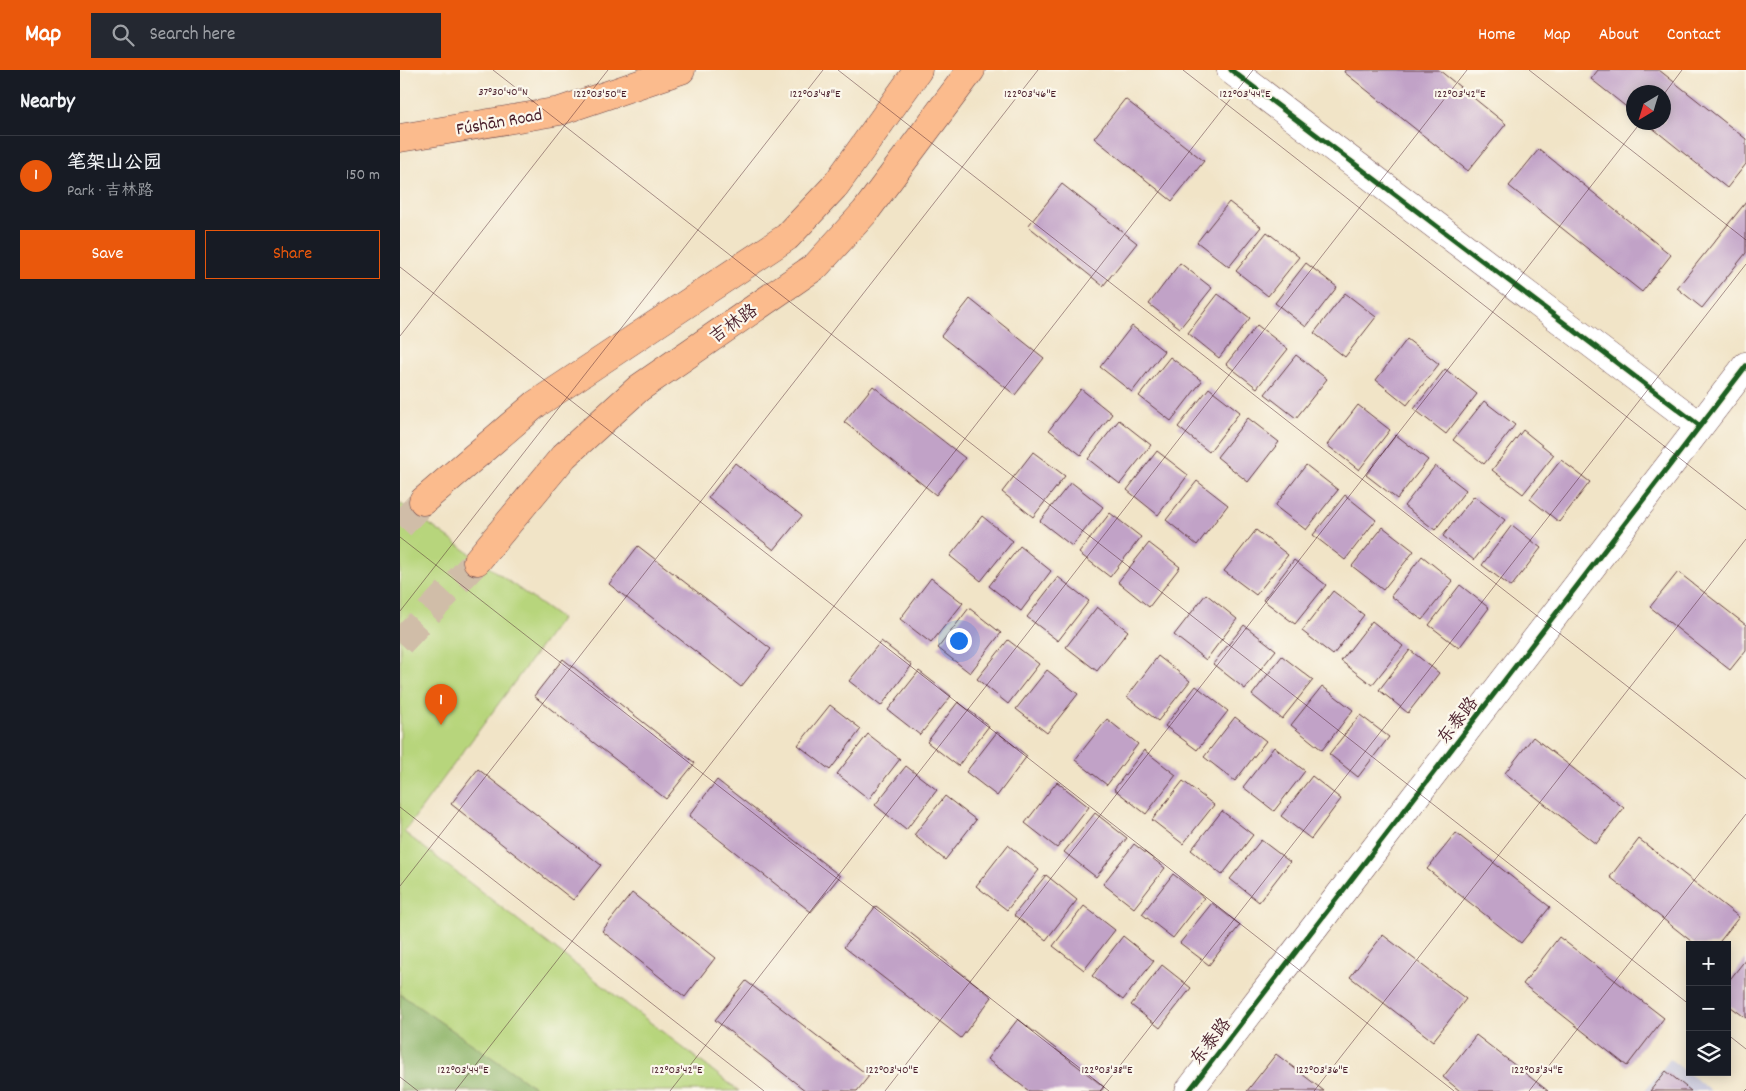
<!DOCTYPE html>
<html lang="en">
<head>
<meta charset="utf-8">
<style>
  :root { --surface:#171b24; --page:#242831; --text:#f1f3f6; --muted:#9ea1a6; --line:#363941; --accent:#ea580c }
  body { margin:0; font-family:Dekko,"LXGW WenKai TC",sans-serif; background:var(--page); color:var(--text) }
  .controls { position:absolute; right:15px; bottom:15px; display:grid; overflow:hidden; border-radius:0px; box-shadow:0 2px 12px #0003 }
  .controls button { width:45px; height:45px; display:grid; place-items:center; padding:0; border:0; border-bottom:1px solid var(--line); background:var(--surface); color:var(--text); font:25px sans-serif }
  .compass { position:absolute; left:1226px; top:15px; width:45px; height:45px; border-radius:50%; background:var(--surface); box-shadow:0 2px 12px #0003; rotate:218deg }
  .you { position:absolute; left:558px; top:570px; width:18px; height:18px; margin:-12px; border:4px solid #fff; border-radius:50%; background:#1a73e8; box-shadow:0 0 0 8px #1a73e833 }
  .badge { display:grid; place-items:center; width:32px; height:32px; border-radius:50%; background:var(--accent); color:#fff; font-size:16px; font-weight:700 }
  .pin { position:absolute; translate:-50% -41px; filter:drop-shadow(0 1px 2px #0008) }
  .pin::after { content:''; position:absolute; top:26px; width:18px; height:15px; background:inherit; clip-path:polygon(0 0,100% 0,50% 100%) }
  .list { margin:0; padding:0; list-style:none }
  h2 { display:flex; justify-content:space-between; align-items:center; height:65px; margin:0; padding:0 20px; font-size:21px }
  h2 small { font-size:16px; font-weight:400; color:var(--muted) }
  .list li { display:grid; grid-template-columns:32px 1fr auto; gap:15px; align-items:center; box-sizing:border-box; height:80px; padding:0 20px; border-top:1px solid var(--line) }
  .list b { display:block; font-size:19px; white-space:nowrap }
  .list p { margin:0; font-size:16px; white-space:nowrap; color:var(--muted) }
  .list em { font-size:16px; font-style:normal; color:var(--muted) }
  .actions { display:flex; gap:10px; padding:15px 20px }
  .actions a { flex:1; padding:11px 0; border:1px solid var(--accent); border-radius:0px; text-align:center; font-size:18px; color:var(--accent) }
  .actions .main { background:var(--accent); color:#fff }
  .icon { flex:none; width:28px; height:28px; fill:none; stroke:currentColor; stroke-width:2; stroke-linecap:round; stroke-linejoin:round }
  .map { position:relative; flex:none; width:1346px; height:1021px; overflow:hidden }
  header { display:flex; align-items:center; gap:30px; box-sizing:border-box; height:70px; padding:0 25px; background:var(--accent); color:#fff }
  header strong { font-size:24px }
  nav { display:flex; gap:28px; margin-inline-start:auto; font-size:18px }
  .search { width:350px; height:45px; background:var(--page); display:flex; align-items:center; gap:12px; box-sizing:border-box; padding:0 18px; border-radius:0px; color:var(--muted); font-size:19px }
  main { display:flex }
  aside { flex:1; background:var(--surface) }
  .map>svg:first-child { display:block }
</style>
</head>
<body>
<header>
<strong>Map</strong>
<div class="search"><svg class="icon" aria-label="search" viewBox="0 0 24 24"><circle cx="10" cy="10" r="6"/><path d="M15 15l6 6"/></svg>Search here</div>
<nav><a>Home</a><a>Map</a><a>About</a><a>Contact</a></nav>
</header>
<main>
<aside>
<h2>Nearby<small></small></h2>
<ul class="list">
<li><span class="badge">1</span><div><b>笔架山公园</b><p>Park · 吉林路</p></div><em>150 m</em></li>
</ul>
<div class="actions"><a class="main">Save</a><a>Share</a></div>
</aside>
<div class="map">
<svg width="1346" height="1021" viewBox="0 0 1346 1021">
  <rect width="100%" height="100%" fill="#fbf7ec"/>
  <filter id="ink" filterUnits="userSpaceOnUse"><feTurbulence type="fractalNoise" baseFrequency=".02" numOctaves="2"/><feDisplacementMap in="SourceGraphic" scale="10" xChannelSelector="R" yChannelSelector="G"/><feConvolveMatrix kernelMatrix="1 2 1 2 8 2 1 2 1" color-interpolation-filters="sRGB"/></filter>
  <filter id="wash" filterUnits="userSpaceOnUse"><feTurbulence type="fractalNoise" baseFrequency=".0096" numOctaves="4" result="noise"/><feDisplacementMap in="SourceGraphic" scale="20" xChannelSelector="R" yChannelSelector="G"/><feGaussianBlur stdDeviation="1.12" result="paint"/><feColorMatrix in="noise" values="0 0 0 0 0 0 0 0 0 0 0 0 0 0 0 0 0 1.4 0 .05"/><feComposite in="paint" operator="in"/></filter>
  <g filter="url(#wash)">
    <rect width="100%" height="100%" fill="#f1e4c7"/>
    <path fill="#c2c2dc" d="M1270,989L1311,1021H1245Z"/>
    <path fill="#b7d57c" stroke="#807a54" d="M0,433L161,549L4,762L339,1021H0Z"/>
    <path fill="#91b66c" stroke="#6e6a4c" d="M0,924L133,1016L138,1021H0Z"/>
    <g id="blocks">
      <path fill="#c1a2c7" d="M945,0H1039L1106,54L1068,101L944,2Z
        M1198,0H1259L1346,69V94L1327,118L1245,52H1264V22H1234V43L1191,9Z
        M725,29L804,91L772,131L694,68Z
        M1139,79L1271,185L1242,222L1109,116Z
        M662,114L737,173L703,216L628,156Z
        M829,132L861,157L829,197L797,172Z
        M1346,132V183L1302,238L1277,218Z
        M867,162L899,187L868,226L836,201Z
        M780,193L812,218L780,258L749,234Z
        M906,193L937,217L906,257L875,233Z
        M945,223L976,247L945,287L914,263Z
        M818,224L850,248L819,288L788,263Z
        M570,229L644,288L615,325L541,266Z
        M857,255L888,279L857,318L826,294Z
        M732,256L764,281L732,322L700,297Z
        M1007,269L1039,294L1007,335L976,310Z
        M896,285L927,309L896,348L865,324Z
        M770,287L802,311L771,351L739,326Z
        M1045,299L1077,324L1046,364L1014,339Z
        M473,316L565,388L536,425L444,352Z
        M809,318L840,342L809,382L778,357Z
        M681,319L712,344L681,385L649,360Z
        M1084,331L1115,355L1084,394L1053,370Z
        M958,335L990,360L959,400L927,375Z
        M848,348L879,372L848,412L817,387Z
        M719,350L751,375L720,414L688,389Z
        M1123,360L1154,385L1123,424L1092,400Z
        M996,365L1028,390L997,429L966,405Z
        M757,381L788,405L758,445L727,420Z
        M633,382L665,406L633,447L602,422Z
        M1161,390L1190,412L1159,452L1130,429Z
        M335,393L402,446L374,480L308,428Z
        M906,395L938,420L906,460L875,436Z
        M1035,396L1066,420L1035,460L1004,436Z
        M797,411L828,435L797,475L766,450Z
        M671,412L703,437L672,476L640,451Z
        M945,425L976,450L945,490L913,465Z
        M1074,426L1105,450L1074,490L1043,466Z
        M710,443L741,467L710,507L679,483Z
        M582,446L613,471L581,511L550,486Z
        M1112,455L1141,478L1111,517L1082,495Z
        M983,457L1014,481L983,520L952,496Z
        M856,460L888,485L856,525L824,501Z
        M749,473L780,497L749,537L718,512Z
        M238,476L371,579L341,617L209,514Z
        M620,476L651,501L621,541L589,516Z
        M1022,486L1053,511L1022,550L991,526Z
        M894,490L926,515L895,554L863,530Z
        M1278,502L1346,555V580L1330,600L1250,537Z
        M658,507L689,531L658,571L627,547Z
        M531,508L563,533L531,573L500,549Z
        M1060,515L1089,538L1059,578L1029,555Z
        M933,521L964,545L933,585L902,561Z
        M806,524L837,549L806,590L774,565Z
        M697,537L728,561L697,601L666,577Z
        M569,538L601,563L570,603L538,578Z
        M972,551L1003,576L972,615L941,591Z
        M844,555L876,580L845,619L813,594Z
        M608,570L639,594L608,634L577,609Z
        M481,571L512,595L481,636L449,611Z
        M1010,580L1039,603L1008,643L979,620Z
        M758,586L790,611L758,651L727,627Z
        M882,586L913,610L882,649L852,625Z
        M163,589L295,693L266,729L134,626Z
        M647,600L678,624L647,663L616,639Z
        M519,601L551,626L520,665L488,640Z
        M796,616L828,641L797,680L765,656Z
        M922,616L953,640L922,680L891,655Z
        M558,632L589,656L558,696L527,672Z
        M430,635L461,659L430,700L398,675Z
        M960,645L989,667L958,707L929,684Z
        M835,647L866,671L835,711L804,687Z
        M707,649L738,674L707,715L675,690Z
        M597,662L627,686L597,726L566,702Z
        M468,664L500,689L469,729L437,704Z
        M1133,667L1224,738L1196,774L1105,703Z
        M874,677L905,701L874,741L843,717Z
        M744,680L776,705L746,744L714,719Z
        M506,696L537,720L506,760L475,735Z
        M78,699L201,795L173,830L51,734Z
        M912,706L941,729L911,769L881,746Z
        M317,710L440,806L411,842L289,746Z
        M783,711L814,735L783,774L752,750Z
        M657,712L689,737L657,778L625,753Z
        M545,726L576,750L545,790L514,765Z
        M822,741L853,765L822,805L791,780Z
        M695,743L727,768L696,807L664,782Z
        M1056,763L1150,837L1121,873L1027,799Z
        M1239,769L1339,847L1317,875H1296L1210,807Z
        M861,770L890,792L859,832L830,809Z
        M734,774L765,798L734,838L703,814Z
        M608,775L639,800L607,840L576,816Z
        M773,804L804,828L773,868L742,844Z
        M646,805L677,830L646,870L614,845Z
        M232,823L315,888L285,927L202,861Z
        M812,833L840,855L809,895L780,873Z
        M476,836L592,927L561,968L444,877Z
        M684,836L715,860L684,900L653,876Z
        M983,865L1066,929L1033,971L950,907Z
        M723,866L754,891L723,930L692,906Z
        M1159,867L1264,948L1227,996L1123,914Z
        M1346,889V948L1327,934V913Z
        M762,895L791,918L760,958L731,935Z
        M346,911L469,1006L457,1021H406L315,950Z
        M618,949L704,1017L701,1021H629L587,989Z
        M1076,965L1148,1021H1060L1043,1007Z
        M876,984L924,1021H847Z
        M1266,1001L1291,1021H1250Z"/>
    </g>
  </g>
  <g filter="url(#ink)">
    <use href="#blocks" fill-opacity="0" stroke="#633d42" stroke-width="1"/>
    <g fill="none" stroke-linecap="round" stroke-linejoin="round">
      <path stroke="#d0bda8" stroke-width="28" stroke-dasharray="28 14" stroke-linecap="butt" d="M0,456L23,431
        M0,573L77,491"/>
      <g stroke="#633d42" stroke-width="29">
        <path id="minor" d="M831,0L1300,356
          M789,1021L1346,296"/>
      </g>
      <g stroke="#633d42" stroke-width="29">
        <path id="major" d="M0,68L160,41L281,0
          M23,431L136,334L387,167L435,116L518,0
          M77,491L164,386L239,318L416,196L465,142L571,0"/>
      </g>
      <use href="#minor" stroke="#fff" stroke-width="28"/>
      <use href="#major" stroke="#fbbb8d" stroke-width="28"/>
      <g stroke="#fbf7ec" stroke-width="8">
        <path id="cycleway" d="M831,0L1300,356
          M789,1021L1346,296"/>
      </g>
      <use href="#cycleway" stroke="#1b5e20" stroke-width="5"/>
    </g>
  </g>
  <path fill="none" stroke="#4a1f2b" stroke-width="1" stroke-opacity="0.45" d="M93,0L1290,935M438,0L1346,709M783,0L1346,440M1129,0L1346,170M1264,24L1282,0M0,197L1054,1021M0,266L208,0M0,467L709,1021M0,541L423,0M0,737L364,1021M0,816L638,0M1327,964L1346,979M0,1007L18,1021M55,1021L853,0M270,1021L1067,0M485,1021L1241,52M700,1021L1346,194M914,1021L1346,469M1129,1021L1346,744M1344,1021L1346,1019"/>
  <g text-anchor="middle" stroke-width="4.5" stroke-linejoin="round" paint-order="stroke">
    <g font-size="18" fill="#4a1f2b" stroke="#fbf7ec">
      <text transform="translate(99 51) rotate(-10)" y="6">Fúshān Road</text>
      <text transform="translate(333 253) rotate(-35)" y="6">吉林路</text>
      <text transform="translate(1057 650) rotate(-52)" y="6">东泰路</text>
      <text transform="translate(810 971) rotate(-52)" y="6">东泰路</text>
    </g>
  </g>
  <g font-size="12" text-anchor="middle" fill="#4a1f2b" stroke="#fbf7ec" stroke-width="4.5" stroke-linejoin="round" paint-order="stroke">
    <text x="103" y="25">37°30'40"N</text>
    <text x="200" y="27">122°03'50"E</text>
    <text x="415" y="27">122°03'48"E</text>
    <text x="630" y="27">122°03'46"E</text>
    <text x="845" y="27">122°03'44"E</text>
    <text x="1060" y="27">122°03'42"E</text>
    <text x="63" y="1003">122°03'44"E</text>
    <text x="277" y="1003">122°03'42"E</text>
    <text x="492" y="1003">122°03'40"E</text>
    <text x="707" y="1003">122°03'38"E</text>
    <text x="922" y="1003">122°03'36"E</text>
    <text x="1137" y="1003">122°03'34"E</text>
  </g>
</svg>
<div class="controls">
<button>+</button>
<button>−</button>
<button><svg class="icon" aria-label="layers" viewBox="0 0 24 24"><path d="M12 4l9 5-9 5-9-5zM3 14l9 5 9-5"/></svg></button>
</div>
<svg class="compass" viewBox="-18 -18 36 36"><path d="M0-13l5 13h-10z" fill="#e53935"/><path d="M0 13l5-13h-10z" fill="#9ea1a6"/></svg>
<div class="you"></div>
<div class="pin badge" style="left:41px;top:655px">1</div>
</div>
</main>
</body>
</html>
